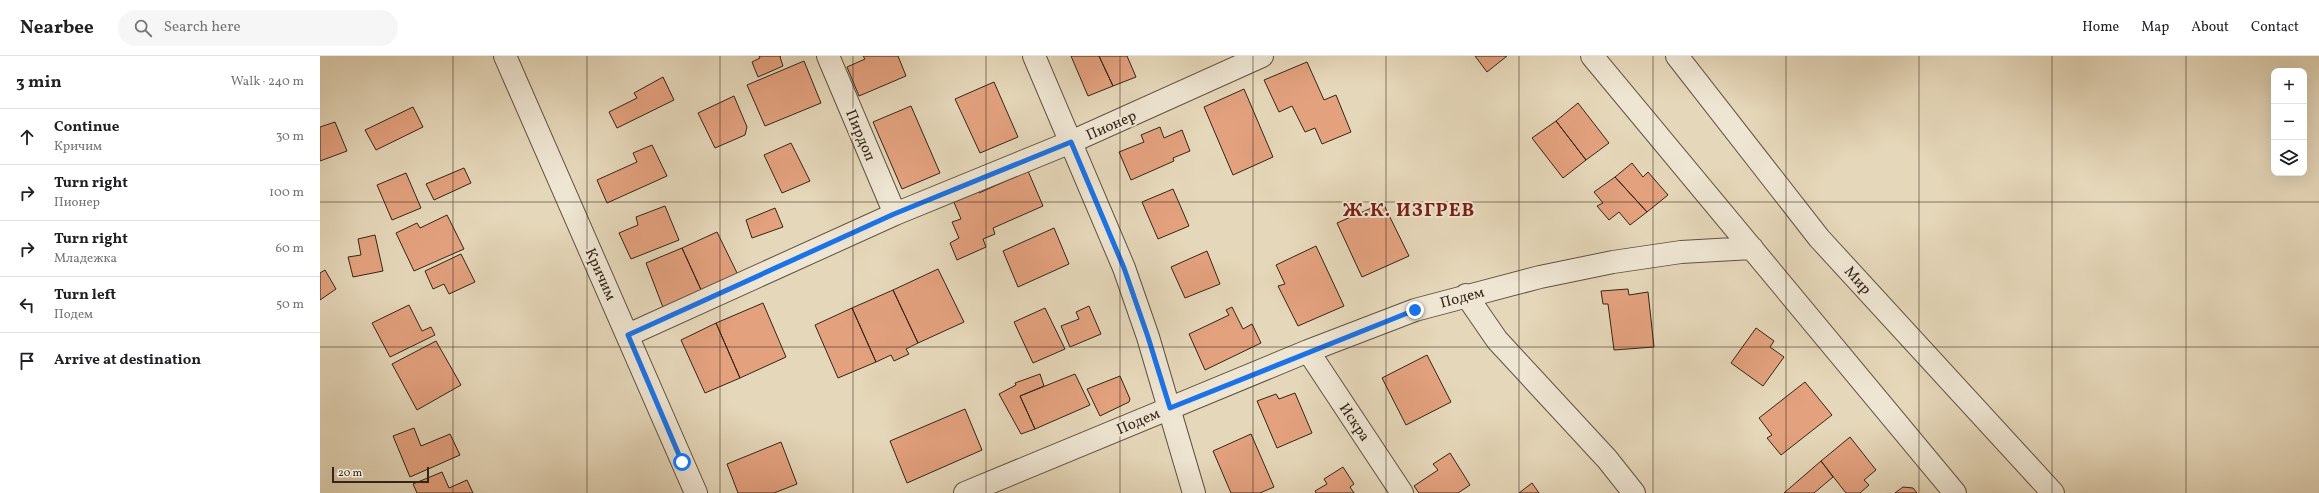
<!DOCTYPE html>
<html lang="en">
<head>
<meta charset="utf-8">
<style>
  :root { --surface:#fff; --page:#f6f6f6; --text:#202124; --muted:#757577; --line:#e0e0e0 }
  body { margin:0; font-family:Vollkorn,serif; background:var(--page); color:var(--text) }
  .controls { position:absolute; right:12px; top:12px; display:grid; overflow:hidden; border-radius:8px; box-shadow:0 4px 16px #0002 }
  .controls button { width:36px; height:36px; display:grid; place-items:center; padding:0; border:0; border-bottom:1px solid var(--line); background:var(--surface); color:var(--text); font:20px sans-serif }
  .scale { position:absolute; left:12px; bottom:10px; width:97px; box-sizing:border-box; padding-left:4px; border:2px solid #352518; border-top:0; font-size:11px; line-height:14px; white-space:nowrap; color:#352518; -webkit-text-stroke:3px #eee5d2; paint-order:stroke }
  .stop { position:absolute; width:12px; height:12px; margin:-9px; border:3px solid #1a73e8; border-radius:50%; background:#fff }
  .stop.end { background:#1a73e8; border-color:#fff; box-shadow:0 1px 4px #0008 }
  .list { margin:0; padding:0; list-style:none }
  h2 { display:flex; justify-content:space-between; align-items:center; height:52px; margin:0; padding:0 16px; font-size:17px }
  h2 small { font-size:13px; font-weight:400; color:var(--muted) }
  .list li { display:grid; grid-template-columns:26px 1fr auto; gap:12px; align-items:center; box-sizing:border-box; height:56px; padding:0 16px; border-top:1px solid var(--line) }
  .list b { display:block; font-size:15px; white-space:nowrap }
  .list p { margin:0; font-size:13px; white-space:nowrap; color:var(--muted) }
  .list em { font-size:13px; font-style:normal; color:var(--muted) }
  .icon { flex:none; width:22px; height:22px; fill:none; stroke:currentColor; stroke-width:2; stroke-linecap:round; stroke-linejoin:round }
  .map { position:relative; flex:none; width:1999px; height:437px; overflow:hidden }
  header { display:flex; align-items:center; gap:24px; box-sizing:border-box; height:56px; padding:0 20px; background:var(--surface); border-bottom:1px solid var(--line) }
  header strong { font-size:19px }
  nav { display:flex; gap:22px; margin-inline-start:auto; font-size:14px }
  .search { width:280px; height:36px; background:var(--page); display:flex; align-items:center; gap:10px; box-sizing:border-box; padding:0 14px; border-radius:22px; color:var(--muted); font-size:15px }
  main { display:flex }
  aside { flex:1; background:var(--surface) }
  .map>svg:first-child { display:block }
</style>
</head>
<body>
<header>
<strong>Nearbee</strong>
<div class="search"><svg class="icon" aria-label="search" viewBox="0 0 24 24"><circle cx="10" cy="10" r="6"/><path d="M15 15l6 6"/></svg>Search here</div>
<nav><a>Home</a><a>Map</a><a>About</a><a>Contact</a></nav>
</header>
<main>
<aside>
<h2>3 min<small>Walk · 240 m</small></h2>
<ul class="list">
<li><svg class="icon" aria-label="ahead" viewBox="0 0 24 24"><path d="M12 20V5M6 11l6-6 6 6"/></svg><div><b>Continue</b><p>Кричим</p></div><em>30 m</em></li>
<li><svg class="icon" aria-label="right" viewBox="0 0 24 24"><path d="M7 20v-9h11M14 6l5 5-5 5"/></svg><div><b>Turn right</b><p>Пионер</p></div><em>100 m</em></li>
<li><svg class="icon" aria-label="right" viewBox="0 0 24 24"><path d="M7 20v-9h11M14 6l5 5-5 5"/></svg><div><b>Turn right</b><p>Младежка</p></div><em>60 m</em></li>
<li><svg class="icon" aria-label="left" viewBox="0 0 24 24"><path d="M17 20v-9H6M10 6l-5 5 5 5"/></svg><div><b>Turn left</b><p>Подем</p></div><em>50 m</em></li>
<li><svg class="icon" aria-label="arrive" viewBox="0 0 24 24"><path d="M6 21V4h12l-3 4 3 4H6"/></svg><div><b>Arrive at destination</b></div></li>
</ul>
</aside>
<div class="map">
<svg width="1999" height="437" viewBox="0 0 1999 437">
  <rect width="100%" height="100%" fill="#e5d7b9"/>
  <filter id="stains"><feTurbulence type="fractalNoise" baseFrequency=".005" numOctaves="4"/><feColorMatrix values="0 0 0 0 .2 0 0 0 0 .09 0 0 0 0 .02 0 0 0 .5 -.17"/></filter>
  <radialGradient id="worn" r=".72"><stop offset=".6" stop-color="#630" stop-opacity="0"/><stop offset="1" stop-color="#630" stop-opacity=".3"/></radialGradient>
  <path fill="#e3a17e" stroke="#352518" d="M439,0H461L460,1L463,10L438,21L432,6L440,2Z
    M543,0H578L586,20L539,40L527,11L545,3Z
    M751,0H779L793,30L768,40Z
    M779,0H807L816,21L793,30Z
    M1155,0H1187L1167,16Z
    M484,5L501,47L445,70L427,29Z
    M987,6L1004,44L1016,39L1031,76L1002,88L995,72L985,76L972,50L959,56L944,24Z
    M343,21L354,44L297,72L289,56L317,42L314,37Z
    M674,26L698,81L660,97L635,43Z
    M924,33L953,101L913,119L884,51Z
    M414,40L427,71L425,79L395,92L378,57Z
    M1258,47L1289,87L1266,104L1236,65Z
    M591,50L620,117L582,133L553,66Z
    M93,51L103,71L56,94L45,74Z
    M1236,65L1266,104L1243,122L1212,82Z
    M15,66L27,95L0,105V71Z
    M840,71L844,82L862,74L870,95L853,102L854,105L811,124L799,96L824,86L821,79Z
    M471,87L490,125L462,137L444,99Z
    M332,89L347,120L287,147L277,124L317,106L313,97Z
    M1312,107L1323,121L1328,116L1348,139L1327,156L1295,121Z
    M144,112L151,127L114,144L106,128Z
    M708,115L723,150L673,172L675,178L663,183L666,191L637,204L630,187L639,182L632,166L641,163L633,144L658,135L659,137Z
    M86,117L101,152L72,164L57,129Z
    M1295,121L1327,156L1310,169L1299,156L1289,164L1277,150L1283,147L1274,136Z
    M853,133L869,170L838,183L822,146Z
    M1063,147L1089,200L1042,221L1017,167Z
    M345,150L359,184L311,203L299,177L318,169L316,161Z
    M455,152L463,171L432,182L426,164Z
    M127,159L144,193L94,215L76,177L97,167L100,172Z
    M734,172L749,208L698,231L683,195Z
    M397,176L419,221L382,236L362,192Z
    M55,179L63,215L33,221L28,201L41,199L38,183Z
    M996,190L1024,250L978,270L958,230L965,228L956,209Z
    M362,192L382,236L344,254L326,207Z
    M887,195L900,228L865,242L851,211Z
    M141,198L155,226L129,238L124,228L113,233L105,215Z
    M618,213L644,266L598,287L573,234Z
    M5,214L16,233L0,244V217Z
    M1308,233L1309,239L1328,236L1334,291L1294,294L1288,248H1283L1281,235Z
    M573,234L598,287L586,293L589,298L574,305L571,299L556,306L532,252Z
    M443,247L466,301L420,322L396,267Z
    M89,249L102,275L111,271L115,279L70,301L52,267Z
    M769,250L781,278L750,291L741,270L759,263L756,256Z
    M912,251L923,273L932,268L941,287L885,314L869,278L909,259L906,254Z
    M532,252L556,306L518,322L495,269Z
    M725,252L745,293L713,307L694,266Z
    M396,267L420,322L385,337L361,284Z
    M1436,272L1454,285L1450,291L1464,301L1443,330L1411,307Z
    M116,285L141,329L97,354L72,308Z
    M1107,299L1131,346L1086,369L1062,322Z
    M720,318L724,330L700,340L715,373L701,378L679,338L696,329L695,327Z
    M755,318L770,349L715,373L700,340Z
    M800,320L810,343L809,346L780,360L767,333Z
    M1485,326L1512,359L1461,399L1447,382L1452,379L1439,362Z
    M975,337L992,377L957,392L937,345L956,338L959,343Z
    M645,353L662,394L587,427L570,385Z
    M94,372L101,390L130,378L140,399L90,421L73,380Z
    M931,378L954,431L940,437H911L893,395Z
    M1530,381L1556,414L1544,424L1549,429L1540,437H1526L1501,405Z
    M461,386L477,428L454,437H418L407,408Z
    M1130,397L1150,429L1138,437H1099L1094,430L1118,414L1113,408Z
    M1501,405L1513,421L1494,437H1464Z
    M1023,411L1034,428L1030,431L1034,437H996L995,435L1007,428L1004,423Z
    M122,416L129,432L147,424L153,437H97L93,428Z
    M1212,427L1219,437H1199Z
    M1583,431L1593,432L1597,437H1575Z"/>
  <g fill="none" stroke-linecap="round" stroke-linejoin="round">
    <g stroke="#615240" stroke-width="24">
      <path id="minor" d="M185,0L376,437
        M508,0L575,158
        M714,0L804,212L828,281L874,437
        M1272,0L1635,437
        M1357,0L1499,182L1733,437
        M1146,239L1177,284L1287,403L1314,437
        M308,279L575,158L751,86L942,0
        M988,295L1082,437
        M645,437L988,295L1095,254L1220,221L1293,206L1361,196L1432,192"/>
    </g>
    <use href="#minor" stroke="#eee5d2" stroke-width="22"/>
  </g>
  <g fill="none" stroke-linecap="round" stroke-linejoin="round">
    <path stroke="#1a73e8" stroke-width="5" d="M362,406L308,279L574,158L751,86L804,212L828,281L850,352L1095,254"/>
  </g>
  <path fill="none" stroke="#352518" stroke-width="1" stroke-opacity="0.55" d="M133,0V437M267,0V437M400,0V437M533,0V437M666,0V437M800,0V437M933,0V437M1066,0V437M1199,0V437M1333,0V437M1466,0V437M1599,0V437M1732,0V437M1866,0V437M0,146H1999M0,291H1999"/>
  <g text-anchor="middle" stroke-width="4" stroke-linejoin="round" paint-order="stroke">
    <g font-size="15" fill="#352518" stroke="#eee5d2">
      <text transform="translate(791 69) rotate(-24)" y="5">Пионер</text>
      <text transform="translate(541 79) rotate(67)" y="5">Пирдоп</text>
      <text transform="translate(281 218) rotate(66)" y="5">Кричим</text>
      <text transform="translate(1538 224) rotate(48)" y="5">Мир</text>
      <text transform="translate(1142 241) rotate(-15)" y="5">Подем</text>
      <text transform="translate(818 365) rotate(-23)" y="5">Подем</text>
      <text transform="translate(1035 366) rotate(56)" y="5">Искра</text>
    </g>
    <g font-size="19" font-weight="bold" letter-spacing="1" fill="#7a1f14" stroke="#eee5d2">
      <text x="1089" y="160">Ж.К. ИЗГРЕВ</text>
    </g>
  </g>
  <rect width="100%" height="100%" filter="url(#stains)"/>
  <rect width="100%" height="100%" fill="url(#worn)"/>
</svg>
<div class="controls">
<button>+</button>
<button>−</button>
<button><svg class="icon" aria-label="layers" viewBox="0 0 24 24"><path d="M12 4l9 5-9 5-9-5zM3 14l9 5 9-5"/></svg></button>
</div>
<div class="scale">20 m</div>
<div class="stop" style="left:362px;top:406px"></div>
<div class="stop end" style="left:1095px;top:254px"></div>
</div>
</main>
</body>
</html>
